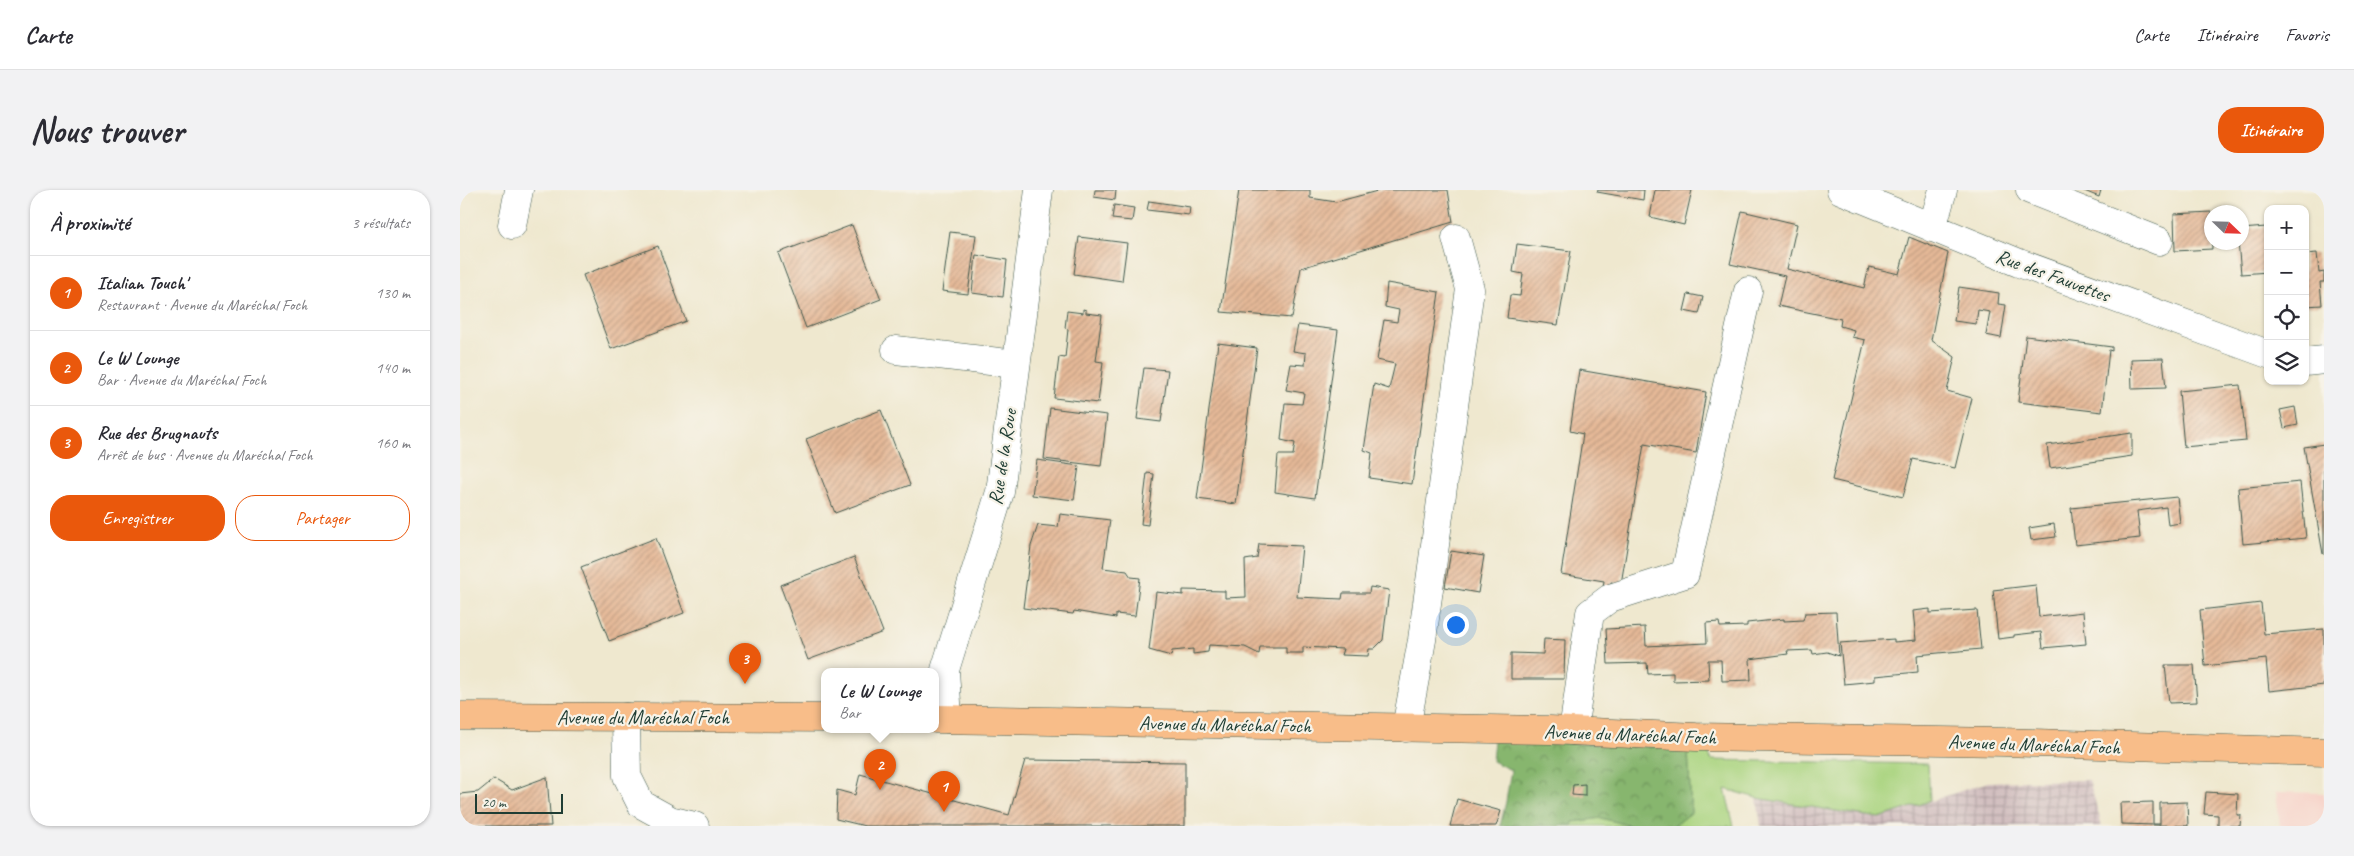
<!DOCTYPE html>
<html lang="fr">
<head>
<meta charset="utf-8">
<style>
  :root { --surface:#fff; --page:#f2f2f3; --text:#2b2b33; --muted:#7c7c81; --line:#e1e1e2; --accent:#ea580c }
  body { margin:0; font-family:Caveat,sans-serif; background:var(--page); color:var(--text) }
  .controls { position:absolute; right:15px; top:15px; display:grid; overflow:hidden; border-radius:10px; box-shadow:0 1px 4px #0004 }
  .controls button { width:45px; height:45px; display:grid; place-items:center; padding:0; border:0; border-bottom:1px solid var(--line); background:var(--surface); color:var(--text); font:25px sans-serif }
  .compass { position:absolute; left:1744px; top:15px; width:45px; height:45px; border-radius:50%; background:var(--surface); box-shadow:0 1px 4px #0004; rotate:113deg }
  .scale { position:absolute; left:15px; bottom:12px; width:88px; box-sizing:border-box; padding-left:5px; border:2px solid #1f3d34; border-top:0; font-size:14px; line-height:18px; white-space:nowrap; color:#1f3d34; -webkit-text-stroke:4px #f7f3e8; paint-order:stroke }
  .you { position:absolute; left:995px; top:434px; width:18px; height:18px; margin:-12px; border:4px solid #fff; border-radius:50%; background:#1a73e8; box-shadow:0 0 0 8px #1a73e833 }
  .badge { display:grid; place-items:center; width:32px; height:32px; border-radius:50%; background:var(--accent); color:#fff; font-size:16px; font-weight:700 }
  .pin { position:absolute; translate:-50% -41px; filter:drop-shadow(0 1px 2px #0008) }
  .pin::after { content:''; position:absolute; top:26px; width:18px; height:15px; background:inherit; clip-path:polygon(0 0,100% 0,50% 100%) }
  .popup { position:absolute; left:361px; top:478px; width:118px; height:65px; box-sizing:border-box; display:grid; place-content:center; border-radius:10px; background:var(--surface); filter:drop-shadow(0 1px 4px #0005); font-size:16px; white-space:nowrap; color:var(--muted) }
  .popup b { font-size:19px; color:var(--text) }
  .popup::after { content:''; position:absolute; left:50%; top:100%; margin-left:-10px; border:10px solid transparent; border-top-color:var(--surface) }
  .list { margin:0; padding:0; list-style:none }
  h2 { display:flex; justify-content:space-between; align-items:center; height:65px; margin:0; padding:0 20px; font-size:21px }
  h2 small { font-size:16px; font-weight:400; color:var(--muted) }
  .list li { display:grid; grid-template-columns:32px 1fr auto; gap:15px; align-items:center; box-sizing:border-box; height:75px; padding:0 20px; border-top:1px solid var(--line) }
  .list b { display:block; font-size:19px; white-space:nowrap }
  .list p { margin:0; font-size:16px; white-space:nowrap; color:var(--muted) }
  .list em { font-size:16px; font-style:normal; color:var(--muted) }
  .actions { display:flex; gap:10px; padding:15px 20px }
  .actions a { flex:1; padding:11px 0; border:1px solid var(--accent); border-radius:20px; text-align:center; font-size:18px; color:var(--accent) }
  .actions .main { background:var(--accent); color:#fff }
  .icon { flex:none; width:28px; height:28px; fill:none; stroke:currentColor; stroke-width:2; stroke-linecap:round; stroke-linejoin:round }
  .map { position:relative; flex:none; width:1864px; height:636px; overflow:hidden; border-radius:20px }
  header { display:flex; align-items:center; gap:30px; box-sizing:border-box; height:70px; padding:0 25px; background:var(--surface); border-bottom:1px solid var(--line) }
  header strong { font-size:24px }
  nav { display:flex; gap:28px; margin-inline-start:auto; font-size:18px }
  .intro { display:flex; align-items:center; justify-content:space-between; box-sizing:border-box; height:120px; padding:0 30px }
  h1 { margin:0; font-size:35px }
  .button { padding:12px 22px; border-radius:20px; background:var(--accent); color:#fff; font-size:18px; font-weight:700 }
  main { display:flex; gap:30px; padding:0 30px }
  aside { flex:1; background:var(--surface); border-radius:20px; box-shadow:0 1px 4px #0004 }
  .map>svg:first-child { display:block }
</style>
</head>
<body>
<header>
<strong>Carte</strong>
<nav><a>Carte</a><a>Itinéraire</a><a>Favoris</a></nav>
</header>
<div class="intro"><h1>Nous trouver</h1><a class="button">Itinéraire</a></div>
<main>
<aside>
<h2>À proximité<small>3 résultats</small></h2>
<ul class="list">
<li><span class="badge">1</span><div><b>Italian Touch'</b><p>Restaurant · Avenue du Maréchal Foch</p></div><em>130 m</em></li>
<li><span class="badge">2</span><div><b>Le W Lounge</b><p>Bar · Avenue du Maréchal Foch</p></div><em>140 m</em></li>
<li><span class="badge">3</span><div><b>Rue des Brugnauts</b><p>Arrêt de bus · Avenue du Maréchal Foch</p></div><em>160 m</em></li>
</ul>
<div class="actions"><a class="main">Enregistrer</a><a>Partager</a></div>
</aside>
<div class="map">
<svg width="1864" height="636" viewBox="0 0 1864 636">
  <defs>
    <pattern id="industrial-grid" width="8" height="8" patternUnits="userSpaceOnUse" patternTransform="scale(1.25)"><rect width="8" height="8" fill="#d2bfc0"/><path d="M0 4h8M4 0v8" fill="none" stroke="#aa9c9d"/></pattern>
    <pattern id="forest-crowns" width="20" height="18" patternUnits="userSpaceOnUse" patternTransform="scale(1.25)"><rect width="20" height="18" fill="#87b66e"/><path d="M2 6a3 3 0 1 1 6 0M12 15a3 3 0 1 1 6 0" fill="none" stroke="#6e955b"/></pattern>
    <pattern id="building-hatch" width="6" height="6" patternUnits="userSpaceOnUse" patternTransform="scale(1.25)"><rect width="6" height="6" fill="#e6b998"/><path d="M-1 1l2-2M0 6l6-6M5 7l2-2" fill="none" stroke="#ba987d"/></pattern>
  </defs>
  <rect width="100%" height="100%" fill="#f7f3e8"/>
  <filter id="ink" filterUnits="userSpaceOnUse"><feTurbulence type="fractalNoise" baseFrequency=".02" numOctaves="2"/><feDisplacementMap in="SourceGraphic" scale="10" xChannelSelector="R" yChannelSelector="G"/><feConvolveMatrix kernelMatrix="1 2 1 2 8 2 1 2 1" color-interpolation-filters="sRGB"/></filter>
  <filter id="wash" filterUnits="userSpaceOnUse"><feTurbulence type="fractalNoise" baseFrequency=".0096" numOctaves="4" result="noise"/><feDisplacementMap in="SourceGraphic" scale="20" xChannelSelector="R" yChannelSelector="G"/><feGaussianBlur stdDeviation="1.12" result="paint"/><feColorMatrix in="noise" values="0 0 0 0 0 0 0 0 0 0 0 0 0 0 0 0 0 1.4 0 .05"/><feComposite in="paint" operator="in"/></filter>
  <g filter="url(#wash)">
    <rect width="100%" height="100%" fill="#efe8cf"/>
    <path fill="#f7d1c7" d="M1816,602L1864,603V636H1820Z"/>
    <path fill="url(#industrial-grid)" d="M1629,590L1642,636H1301L1297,608L1419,628L1528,592Z"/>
    <path fill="#aad480" stroke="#64885a" d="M1228,558L1248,559L1251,570L1468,574L1470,611L1419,628L1297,608L1265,599L1274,636H1214L1231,622Z
      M1141,628L1172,636H1111L1113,632Z"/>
    <path fill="url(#forest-crowns)" stroke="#537a51" d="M1034,550L1228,558L1231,623L1214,636H1172L1141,628L1113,632L1111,636H1040L1046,612L1051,580L1032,571Z"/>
    <g id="blocks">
      <path fill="url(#building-hatch)" d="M635,0H656L655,10L634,7Z
        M779,0H850V8L876,12L921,0H988L993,32L841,78L832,128L761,122Z
        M1138,0H1184L1183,10L1137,2Z
        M1195,0H1232L1224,35L1190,27Z
        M1622,0H1641L1639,7Z
        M689,11L730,17L729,25L687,20Z
        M654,15L674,18L672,31L652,29Z
        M1282,21L1337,34L1327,79L1404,98L1409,77L1439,84L1449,47L1488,63L1471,150L1495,167L1487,201L1512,208L1495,278L1453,269L1443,307L1372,290L1405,150L1392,147L1394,140L1380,136L1381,129L1318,116L1325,86L1270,74Z
        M1751,22L1752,59L1715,61L1714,24Z
        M392,35L421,109L346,138L318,63Z
        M1806,37L1808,82L1781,84L1778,52H1782V39Z
        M490,42L516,45L508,104L482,101Z
        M619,47L667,53L662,91L614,84Z
        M1057,54L1111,61L1098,135L1047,128L1050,105L1060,106L1063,84L1053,82Z
        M198,56L226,131L151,159L123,85Z
        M1857,63L1859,83L1864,82V92H1860L1862,115L1845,116V64Z
        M516,65L547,70L543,107L512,103Z
        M927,93L979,102L952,294L909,288L912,263L904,260L914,194L929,199L935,174L917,170L924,130L937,132L939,120L925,117Z
        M1499,97L1539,103L1538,114L1546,115L1541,148L1526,145L1530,122L1518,120L1516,134L1494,131Z
        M1228,104L1243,107L1239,124L1224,121Z
        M623,119L626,120V123L642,125L636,171L643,172L638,213L594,208L599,167L605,168L608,139L605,138L607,121L623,123Z
        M838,135L878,140L855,308L815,302L818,265H833L835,253L821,250L825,213L842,214L844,203L826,200L831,174L845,175L846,163L833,161Z
        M1566,146L1652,157V161L1649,160L1642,222L1558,212Z
        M758,153L797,158L776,314L737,309Z
        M1703,168L1706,198L1672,199L1671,169Z
        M684,178L708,180L701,232L677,229Z
        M1119,180L1246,202L1236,263L1184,254L1161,394L1151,392L1150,398L1143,397L1144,391L1101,384L1123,244L1110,241Z
        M1780,195L1786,251L1724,257L1719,201Z
        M1835,217L1838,235L1824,238L1820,220Z
        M590,218L647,225L641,276L584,269Z
        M421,220L450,295L375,323L346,249Z
        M1672,243V266L1590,278L1587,255Z
        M1864,254V364H1863L1844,257Z
        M577,270L619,276L614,310L572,305Z
        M687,283L694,284L688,335L681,334Z
        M1840,292L1846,348L1783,354L1778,298Z
        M1717,307L1720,333L1708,335L1706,317L1677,321L1680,348L1615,355L1611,318Z
        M600,324L650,330L643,378L667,381L671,387L680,388L675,426L656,424V428L614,421L613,424L563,418L571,356L578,335L598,337Z
        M1594,334L1596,347L1571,350L1569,338Z
        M196,348L224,423L149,451L121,377Z
        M799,354L842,356L837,407L882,409L883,403H909L910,397L929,400L923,450L914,459H909L908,466L881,465L883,459L843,457V463H826V457H800L799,464L785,457L749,455L748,462L733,464V459L712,461L711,466L689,460L696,402L723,405V400L765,401V408L786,407L785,370L797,368Z
        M991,361L1024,366L1018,403L985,397Z
        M394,367L423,442L348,470L320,395Z
        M1576,395L1579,427L1623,422L1626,454L1583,458L1581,442L1554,445V447L1538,449L1533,400Z
        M1801,413L1804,444L1864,439V495L1809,501L1806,469L1745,476L1740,420Z
        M1470,419V423L1517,420L1521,459L1457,465L1458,482L1415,486V491L1384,494L1380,453L1434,449V452L1456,450L1453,421Z
        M1376,422L1379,466L1367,462L1353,464L1352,460L1327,461L1328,464L1290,469L1291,490L1262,491L1261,470H1248L1249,490L1213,491V483L1188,484L1187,473L1148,474L1146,439L1185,437L1186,456L1247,453L1246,433L1259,432L1260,437L1287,436V433L1324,429V431L1343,430L1345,423Z
        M1084,449L1105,450L1104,489H1051V463L1083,464Z
        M1705,475H1734L1737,512L1709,513Z
        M565,570L725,572V636H405L376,629L377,600L395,605L400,584L549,625Z
        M87,587L91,636H0V604L18,602L34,589L52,600Z
        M1125,594V606L1112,605L1113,595Z
        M1746,602L1778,604L1777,625H1781L1780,636H1758V625L1744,624Z
        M997,609L1041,621L1036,636H990Z
        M1693,612V634H1700V613L1727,612L1728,636L1661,634L1660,613Z"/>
    </g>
  </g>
  <g filter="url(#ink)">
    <use href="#blocks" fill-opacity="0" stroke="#3e574b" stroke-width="1"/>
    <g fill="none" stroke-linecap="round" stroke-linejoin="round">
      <g stroke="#3e574b" stroke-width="29">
        <path id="minor" d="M1381,0L1559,73L1808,164
          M1570,0L1699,51
          M52,35L59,0
          M1472,38L1483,0
          M436,160L556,174
          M1845,172L1864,170
          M166,527L167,586L181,614L210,630L235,636
          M488,529L485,480L540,302L579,0
          M946,538L962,450L1010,99L996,48
          M1113,541L1130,423L1150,408L1225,384L1288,101"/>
      </g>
      <g stroke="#3e574b" stroke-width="29">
        <path id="major" d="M0,526L365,528
          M475,529L1090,540L1236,547L1543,552L1864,562"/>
      </g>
      <use href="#minor" stroke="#fff" stroke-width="28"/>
      <use href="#major" stroke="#f8bd89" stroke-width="28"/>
    </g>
  </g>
  <g text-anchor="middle" stroke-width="4.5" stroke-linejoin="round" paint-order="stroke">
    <g font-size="20" fill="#1f3d34" stroke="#f7f3e8">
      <text transform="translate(1593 85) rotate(20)" y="7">Rue des Fauvettes</text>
      <text transform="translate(542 267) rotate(-81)" y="7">Rue de la Roue</text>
      <text x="183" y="534">Avenue du Maréchal Foch</text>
      <text transform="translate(765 534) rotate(1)" y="7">Avenue du Maréchal Foch</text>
      <text transform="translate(1170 544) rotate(2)" y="7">Avenue du Maréchal Foch</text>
      <text transform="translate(1574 554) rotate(2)" y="7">Avenue du Maréchal Foch</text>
    </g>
  </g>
</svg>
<div class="controls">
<button>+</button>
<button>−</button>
<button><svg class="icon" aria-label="locate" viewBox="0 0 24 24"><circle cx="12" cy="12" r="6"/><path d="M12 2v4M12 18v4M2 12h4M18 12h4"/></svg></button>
<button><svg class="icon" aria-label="layers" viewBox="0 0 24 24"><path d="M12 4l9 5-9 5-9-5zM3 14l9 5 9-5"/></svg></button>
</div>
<svg class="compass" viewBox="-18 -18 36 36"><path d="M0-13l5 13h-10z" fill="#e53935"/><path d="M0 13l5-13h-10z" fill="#7c7c81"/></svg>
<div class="scale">20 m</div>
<div class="you"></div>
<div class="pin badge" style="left:484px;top:622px">1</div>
<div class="pin badge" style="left:420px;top:600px">2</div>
<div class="popup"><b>Le W Lounge</b>Bar</div>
<div class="pin badge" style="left:285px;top:494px">3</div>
</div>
</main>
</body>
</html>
